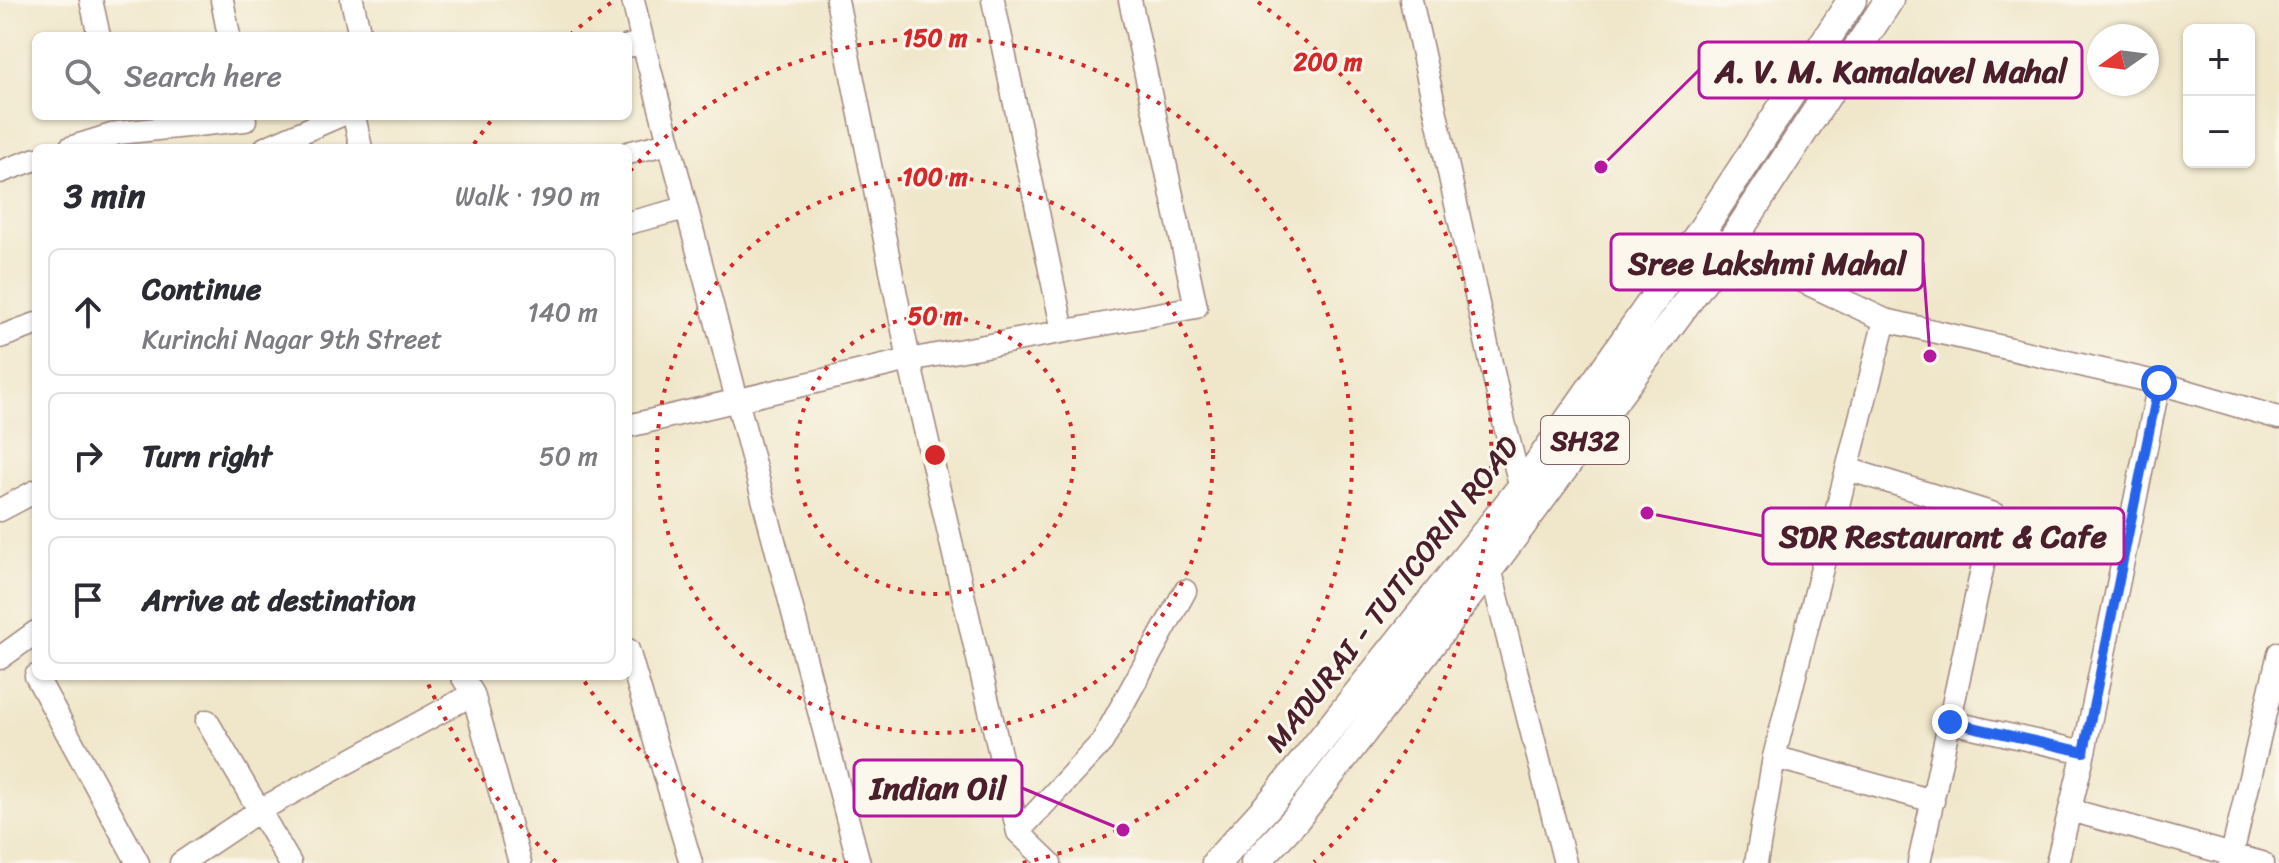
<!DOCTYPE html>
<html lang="en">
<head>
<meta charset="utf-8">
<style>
  :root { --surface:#fff; --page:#f7f7f7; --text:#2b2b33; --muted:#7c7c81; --line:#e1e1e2 }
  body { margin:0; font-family:Sriracha,sans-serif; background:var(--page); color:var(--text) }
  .controls { position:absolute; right:24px; top:24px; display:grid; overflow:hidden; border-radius:12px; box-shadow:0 2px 6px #0004 }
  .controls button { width:72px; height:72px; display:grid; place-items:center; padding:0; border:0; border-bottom:2px solid var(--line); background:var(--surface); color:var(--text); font:40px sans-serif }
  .compass { position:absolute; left:2087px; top:24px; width:72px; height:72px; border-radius:50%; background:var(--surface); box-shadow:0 2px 6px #0004; rotate:256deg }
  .stop { position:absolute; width:24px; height:24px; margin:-18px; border:6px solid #2563eb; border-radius:50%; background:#fff }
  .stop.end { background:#2563eb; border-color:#fff; box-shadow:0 2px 8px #0008 }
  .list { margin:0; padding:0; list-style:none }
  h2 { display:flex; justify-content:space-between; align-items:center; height:104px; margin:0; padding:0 32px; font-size:34px }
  h2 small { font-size:26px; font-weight:400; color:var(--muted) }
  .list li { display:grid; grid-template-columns:52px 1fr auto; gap:24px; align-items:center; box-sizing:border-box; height:128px; margin:0 16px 16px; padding:0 16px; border:2px solid var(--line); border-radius:12px }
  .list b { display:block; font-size:30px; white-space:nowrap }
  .list p { margin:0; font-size:26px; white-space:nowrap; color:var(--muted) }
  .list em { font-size:26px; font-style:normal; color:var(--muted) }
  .icon { flex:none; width:44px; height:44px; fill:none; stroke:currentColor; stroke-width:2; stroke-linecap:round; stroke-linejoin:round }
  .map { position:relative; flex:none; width:2279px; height:863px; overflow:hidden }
  .search { position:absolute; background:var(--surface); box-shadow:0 2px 6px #0004; left:32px; top:32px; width:600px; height:88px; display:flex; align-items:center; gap:20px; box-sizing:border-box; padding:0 28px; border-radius:12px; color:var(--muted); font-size:30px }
  .panel { position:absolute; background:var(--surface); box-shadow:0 2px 6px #0004; left:32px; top:144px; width:600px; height:536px; border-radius:12px }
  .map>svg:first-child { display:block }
</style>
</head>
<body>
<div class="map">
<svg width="2279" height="863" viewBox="0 0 2279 863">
  <rect width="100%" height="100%" fill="#fbf7ec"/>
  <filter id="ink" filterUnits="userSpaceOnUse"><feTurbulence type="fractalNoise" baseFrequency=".0125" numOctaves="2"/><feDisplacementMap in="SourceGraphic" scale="16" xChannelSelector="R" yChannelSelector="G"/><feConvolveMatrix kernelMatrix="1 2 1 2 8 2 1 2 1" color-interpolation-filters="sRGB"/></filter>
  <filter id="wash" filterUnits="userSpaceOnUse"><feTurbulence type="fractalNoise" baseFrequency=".006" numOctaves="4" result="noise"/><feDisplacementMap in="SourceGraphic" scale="32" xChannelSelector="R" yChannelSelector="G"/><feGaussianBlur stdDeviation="1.8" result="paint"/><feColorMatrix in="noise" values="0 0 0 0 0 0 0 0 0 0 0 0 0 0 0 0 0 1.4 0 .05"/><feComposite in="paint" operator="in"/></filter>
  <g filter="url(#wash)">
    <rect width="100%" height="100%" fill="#f0e7cb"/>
  </g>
  <g filter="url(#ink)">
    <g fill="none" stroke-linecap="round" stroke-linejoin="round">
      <g stroke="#9d837b" stroke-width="25">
        <path id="minor" d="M91,0L99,36
          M222,0L229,36
          M352,0L360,36
          M633,0L643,43
          M837,0L909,360L1018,832L1050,863
          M993,0L1063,331
          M1411,0L1504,422L1521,488
          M628,46L643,43L859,863
          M354,116L361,148
          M70,148L118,133L245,120
          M265,148L339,116
          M628,153L669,143
          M0,172L36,159
          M628,223L686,208
          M1700,233L1885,320L2159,383L2279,418
          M0,337L36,324
          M628,426L909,360L1196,307L1130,0
          M1847,469L1994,514L1919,863
          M0,510L36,491
          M1490,568L1565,863
          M628,650L691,863
          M0,658L36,632
          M36,676L138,863
          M462,676L473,694L520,863
          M207,721L290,863
          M1950,722L2084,752
          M1774,757L1933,801
          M2070,810L2262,863
          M1018,832L1102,742L1185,591
          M181,863L260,810L473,694
          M1756,863L1774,757L1885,320
          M2057,863L2084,752L2159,383
          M2230,863L2279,653"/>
      </g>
      <g stroke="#9d837b" stroke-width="31">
        <path id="major" d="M1216,863L1274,799L1521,488L1700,233L1852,0
          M1255,863L1295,820L1490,568L1728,247L1889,0"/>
      </g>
      <use href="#minor" stroke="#fff" stroke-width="22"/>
      <use href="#major" stroke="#fff" stroke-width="28"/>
    </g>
  </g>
  <g fill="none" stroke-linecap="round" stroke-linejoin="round" filter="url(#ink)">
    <path stroke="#2563eb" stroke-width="10" d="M1950,722L2084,752L2159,383"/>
  </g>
  <g fill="none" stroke="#d62828" stroke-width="4" stroke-dasharray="4 8">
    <circle cx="935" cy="455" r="139"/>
    <circle cx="935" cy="455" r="278"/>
    <path d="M848 863A417 417 0 0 1 583 679M630 171A417 417 0 1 1 1022 863"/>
    <path d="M556 862A556 556 0 0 1 425 677M474 144A556 556 0 0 1 494 117M570 35A556 556 0 0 1 612 2M1258 2A556 556 0 0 1 1314 862"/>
  </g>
  <g text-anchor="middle" stroke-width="6" stroke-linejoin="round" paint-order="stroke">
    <rect fill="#fbf7ec" stroke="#7f6065" stroke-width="2" x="1541" y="416" width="88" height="48" rx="6"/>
    <g font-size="28" font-weight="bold" fill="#4a1f2b">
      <text x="1585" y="450">SH32</text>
    </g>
    <g font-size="30" fill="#4a1f2b" stroke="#fbf7ec">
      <text transform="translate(1392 594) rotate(-52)" y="10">MADURAI - TUTICORIN ROAD</text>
    </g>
  </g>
  <circle cx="935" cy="455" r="12" fill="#d62828" stroke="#fbf7ec" stroke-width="4"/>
  <g font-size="24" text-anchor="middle" font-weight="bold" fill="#d62828" stroke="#fbf7ec" stroke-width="6" stroke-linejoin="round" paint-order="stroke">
    <text x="935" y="46">150 m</text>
    <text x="1328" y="70">200 m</text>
    <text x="935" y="185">100 m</text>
    <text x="935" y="324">50 m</text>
  </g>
  <path fill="none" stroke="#b5179e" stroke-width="3" d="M1601 167L1699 70M1930 356L1923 262M1647 513L1763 536M1123 830L1022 788"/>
  <g fill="#b5179e" stroke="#fbf7ec" stroke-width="3">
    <circle cx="1601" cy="167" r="8"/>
    <circle cx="1930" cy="356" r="8"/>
    <circle cx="1647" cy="513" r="8"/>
    <circle cx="1123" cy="830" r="8"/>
  </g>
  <g fill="#fbf7ec" stroke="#b5179e" stroke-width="3">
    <rect x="1699" y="42" width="383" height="56" rx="8"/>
    <rect x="1611" y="234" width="312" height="56" rx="8"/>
    <rect x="1763" y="508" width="361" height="56" rx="8"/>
    <rect x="854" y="760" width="168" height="56" rx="8"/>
  </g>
  <g font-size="32" text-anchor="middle" font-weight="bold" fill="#4a1f2b">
    <text x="1891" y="82">A. V. M. Kamalavel Mahal</text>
    <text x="1767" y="274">Sree Lakshmi Mahal</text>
    <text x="1943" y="547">SDR Restaurant &amp; Cafe</text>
    <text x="938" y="799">Indian Oil</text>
  </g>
</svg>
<div class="controls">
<button>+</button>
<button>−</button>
</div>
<svg class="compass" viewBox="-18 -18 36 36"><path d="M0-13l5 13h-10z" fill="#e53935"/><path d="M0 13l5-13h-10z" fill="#7c7c81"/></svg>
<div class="stop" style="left:2159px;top:383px"></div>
<div class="stop end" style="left:1950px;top:722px"></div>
<div class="search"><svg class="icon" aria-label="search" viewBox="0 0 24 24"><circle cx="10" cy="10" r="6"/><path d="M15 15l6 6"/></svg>Search here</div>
<section class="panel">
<h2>3 min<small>Walk · 190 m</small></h2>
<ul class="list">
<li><svg class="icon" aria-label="ahead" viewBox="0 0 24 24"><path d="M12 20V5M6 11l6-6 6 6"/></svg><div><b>Continue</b><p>Kurinchi Nagar 9th Street</p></div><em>140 m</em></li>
<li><svg class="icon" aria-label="right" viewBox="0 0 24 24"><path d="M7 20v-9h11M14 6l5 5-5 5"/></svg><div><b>Turn right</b></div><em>50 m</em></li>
<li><svg class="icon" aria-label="arrive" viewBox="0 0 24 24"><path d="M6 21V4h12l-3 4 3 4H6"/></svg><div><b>Arrive at destination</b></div></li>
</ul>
</section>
</div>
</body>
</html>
